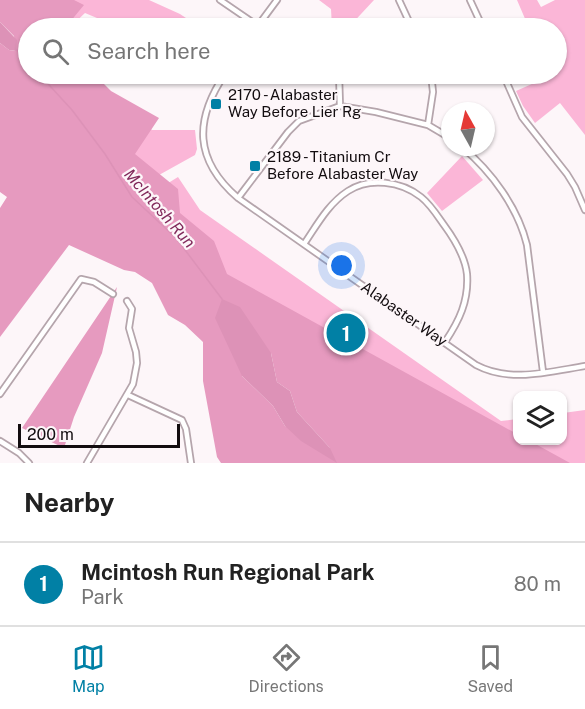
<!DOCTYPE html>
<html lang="en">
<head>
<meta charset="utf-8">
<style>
  :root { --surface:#fff; --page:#f6f6f6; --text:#222; --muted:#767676; --line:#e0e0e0; --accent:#0180a5 }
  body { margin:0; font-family:"Public Sans",sans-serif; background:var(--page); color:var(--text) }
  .controls { position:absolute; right:18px; bottom:18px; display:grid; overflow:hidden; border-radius:12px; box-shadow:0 2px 4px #0004 }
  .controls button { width:54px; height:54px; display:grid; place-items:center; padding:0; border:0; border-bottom:2px solid var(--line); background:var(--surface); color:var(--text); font:30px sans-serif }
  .compass { position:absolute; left:441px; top:102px; width:54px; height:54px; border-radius:50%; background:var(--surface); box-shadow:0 2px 4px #0004; rotate:352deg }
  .scale { position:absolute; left:18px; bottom:15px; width:162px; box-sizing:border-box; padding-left:6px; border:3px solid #120c0f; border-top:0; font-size:16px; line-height:21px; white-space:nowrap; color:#120c0f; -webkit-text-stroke:4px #fdf6f9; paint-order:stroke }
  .you { position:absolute; left:342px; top:266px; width:21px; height:21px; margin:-15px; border:4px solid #fff; border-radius:50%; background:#1a73e8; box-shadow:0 0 0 9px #1a73e833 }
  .badge { display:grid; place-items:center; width:39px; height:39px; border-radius:50%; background:var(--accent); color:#fff; font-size:20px; font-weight:700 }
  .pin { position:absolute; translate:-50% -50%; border:3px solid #fff; box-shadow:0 2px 6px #0006 }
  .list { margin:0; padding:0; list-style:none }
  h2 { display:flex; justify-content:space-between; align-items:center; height:78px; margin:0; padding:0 24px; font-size:26px }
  h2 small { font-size:20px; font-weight:400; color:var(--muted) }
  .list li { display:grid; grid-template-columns:39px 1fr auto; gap:18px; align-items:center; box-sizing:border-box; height:84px; padding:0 24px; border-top:2px solid var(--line) }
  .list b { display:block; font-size:22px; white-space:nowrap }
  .list p { margin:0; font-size:20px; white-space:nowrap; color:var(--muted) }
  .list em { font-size:20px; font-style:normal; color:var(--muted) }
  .icon { flex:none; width:33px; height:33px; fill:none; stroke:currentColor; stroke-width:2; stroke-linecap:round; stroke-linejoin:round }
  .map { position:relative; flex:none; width:585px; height:463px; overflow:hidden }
  .search { position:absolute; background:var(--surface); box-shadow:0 2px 4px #0004; left:18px; right:18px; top:18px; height:66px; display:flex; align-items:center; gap:15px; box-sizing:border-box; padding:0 21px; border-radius:33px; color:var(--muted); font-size:22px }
  .sheet { height:162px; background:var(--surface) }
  nav { display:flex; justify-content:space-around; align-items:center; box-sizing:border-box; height:84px; border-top:2px solid var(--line); background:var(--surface); font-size:16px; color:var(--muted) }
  nav a { display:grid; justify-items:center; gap:3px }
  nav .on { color:var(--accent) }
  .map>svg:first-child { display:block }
</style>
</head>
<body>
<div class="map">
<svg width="585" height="463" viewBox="0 0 585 463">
  <rect width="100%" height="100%" fill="#fdf6f9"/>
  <path fill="#fbb6d7" d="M0,0H149L180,14L201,28H121L85,13L69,28H28Z
    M319,0H374L348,28H332L331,9Z
    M517,0H537L541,7L555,0H585V135L560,103L535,123L523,106L516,91L550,76L549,74H556V28H529Z
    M44,74H89L152,130H195L197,149L195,155L150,180Z
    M462,156L483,180L442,211L427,193Z
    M178,177L200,210L501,421L517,419L518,440H562L563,413L585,410V463H534L189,257L165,185Z"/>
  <path fill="#e69abf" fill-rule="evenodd" d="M0,0H74L84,5L65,28H28V74H94L111,91L159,118L135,154L178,189L180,213L214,241L227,274L517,434L518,440L530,441L570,463H221L217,457L203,381V342L185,325L168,315L152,283L135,272L124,270L69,245L0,337V208L7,197L0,192V43L9,50L16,51L14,36L0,22ZM271,353L277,382L290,391L297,412L330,448L285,426L273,406L242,376Z
    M117,287L102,353L74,417L64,448L22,428Z"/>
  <path fill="#dd92b7" d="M0,22L17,40L16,51L9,50L0,43Z
    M222,299L240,307L271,353L277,382L290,391L297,412L330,448L337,463L301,441L285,426L273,406L242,376L215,318Z"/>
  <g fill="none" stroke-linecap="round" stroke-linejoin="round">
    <path stroke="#dd92b7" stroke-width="1.5" d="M17,50L28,62
      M39,74L72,110L105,154L132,197L176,238L222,299"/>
    <g stroke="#b5a5ac" stroke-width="8">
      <path id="street" d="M220,0L258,26
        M399,0L412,28
        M470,0L483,28
        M257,27L277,0
        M225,74C194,120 194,160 238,198L476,365C510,383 548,372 585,366
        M339,74L340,106
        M503,74L522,117L567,174L575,187L585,210
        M428,125L433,92L431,74
        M462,147C492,172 518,208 527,245L543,372
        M238,198L288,132L299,121L340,106L376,112L428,125L450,138
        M304,244C317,225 328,204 348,191C369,177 401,181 421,197C430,204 437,215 444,225C455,240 465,256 467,274C469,301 459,321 445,342
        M0,394L81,279L94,282L113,294
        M128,395L182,420L186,429L191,463
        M0,441L19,453L29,463
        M87,463L133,384L137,363L136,352L129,328L132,309L127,301"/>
    </g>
    <use href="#street" stroke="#fff" stroke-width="4.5"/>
  </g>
  <g fill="#0180a5" stroke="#fdf6f9" stroke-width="2">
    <rect x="210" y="98" width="12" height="12" rx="3"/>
    <rect x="249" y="160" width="12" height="12" rx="3"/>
  </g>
  <g text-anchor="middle" stroke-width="4.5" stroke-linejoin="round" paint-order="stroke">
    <g font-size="15" fill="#120c0f" stroke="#fdf6f9" text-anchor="start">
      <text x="228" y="100">2170 - Alabaster<tspan x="228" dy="17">Way Before Lier Rg</tspan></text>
      <text x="267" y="162">2189 - Titanium Cr<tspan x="267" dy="17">Before Alabaster Way</tspan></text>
    </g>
    <g font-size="15" fill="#120c0f" stroke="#fdf6f9">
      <text transform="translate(404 314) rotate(35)" y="5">Alabaster Way</text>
    </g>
    <g font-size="16" font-style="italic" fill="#822a5c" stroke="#fdf6f9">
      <text transform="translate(160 208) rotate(49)" y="6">McIntosh Run</text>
    </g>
  </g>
</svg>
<div class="controls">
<button><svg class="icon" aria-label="layers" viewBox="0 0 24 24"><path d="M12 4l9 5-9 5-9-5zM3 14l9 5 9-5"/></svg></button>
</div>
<svg class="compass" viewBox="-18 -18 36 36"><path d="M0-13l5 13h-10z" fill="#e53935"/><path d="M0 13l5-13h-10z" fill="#767676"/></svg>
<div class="scale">200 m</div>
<div class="you"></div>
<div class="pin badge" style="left:346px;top:333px">1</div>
<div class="search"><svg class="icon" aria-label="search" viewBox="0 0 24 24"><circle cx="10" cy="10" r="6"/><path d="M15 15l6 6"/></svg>Search here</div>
</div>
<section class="sheet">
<h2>Nearby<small></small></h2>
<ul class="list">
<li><span class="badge">1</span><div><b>Mcintosh Run Regional Park</b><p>Park</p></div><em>80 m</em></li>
</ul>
</section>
<nav>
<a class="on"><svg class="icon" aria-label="map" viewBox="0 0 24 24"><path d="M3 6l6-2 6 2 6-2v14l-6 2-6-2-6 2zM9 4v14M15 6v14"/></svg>Map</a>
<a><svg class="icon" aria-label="directions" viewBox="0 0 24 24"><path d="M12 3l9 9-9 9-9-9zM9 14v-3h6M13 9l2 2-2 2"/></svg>Directions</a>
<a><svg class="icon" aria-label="saved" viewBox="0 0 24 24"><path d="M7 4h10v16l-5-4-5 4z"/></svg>Saved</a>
</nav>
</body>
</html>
